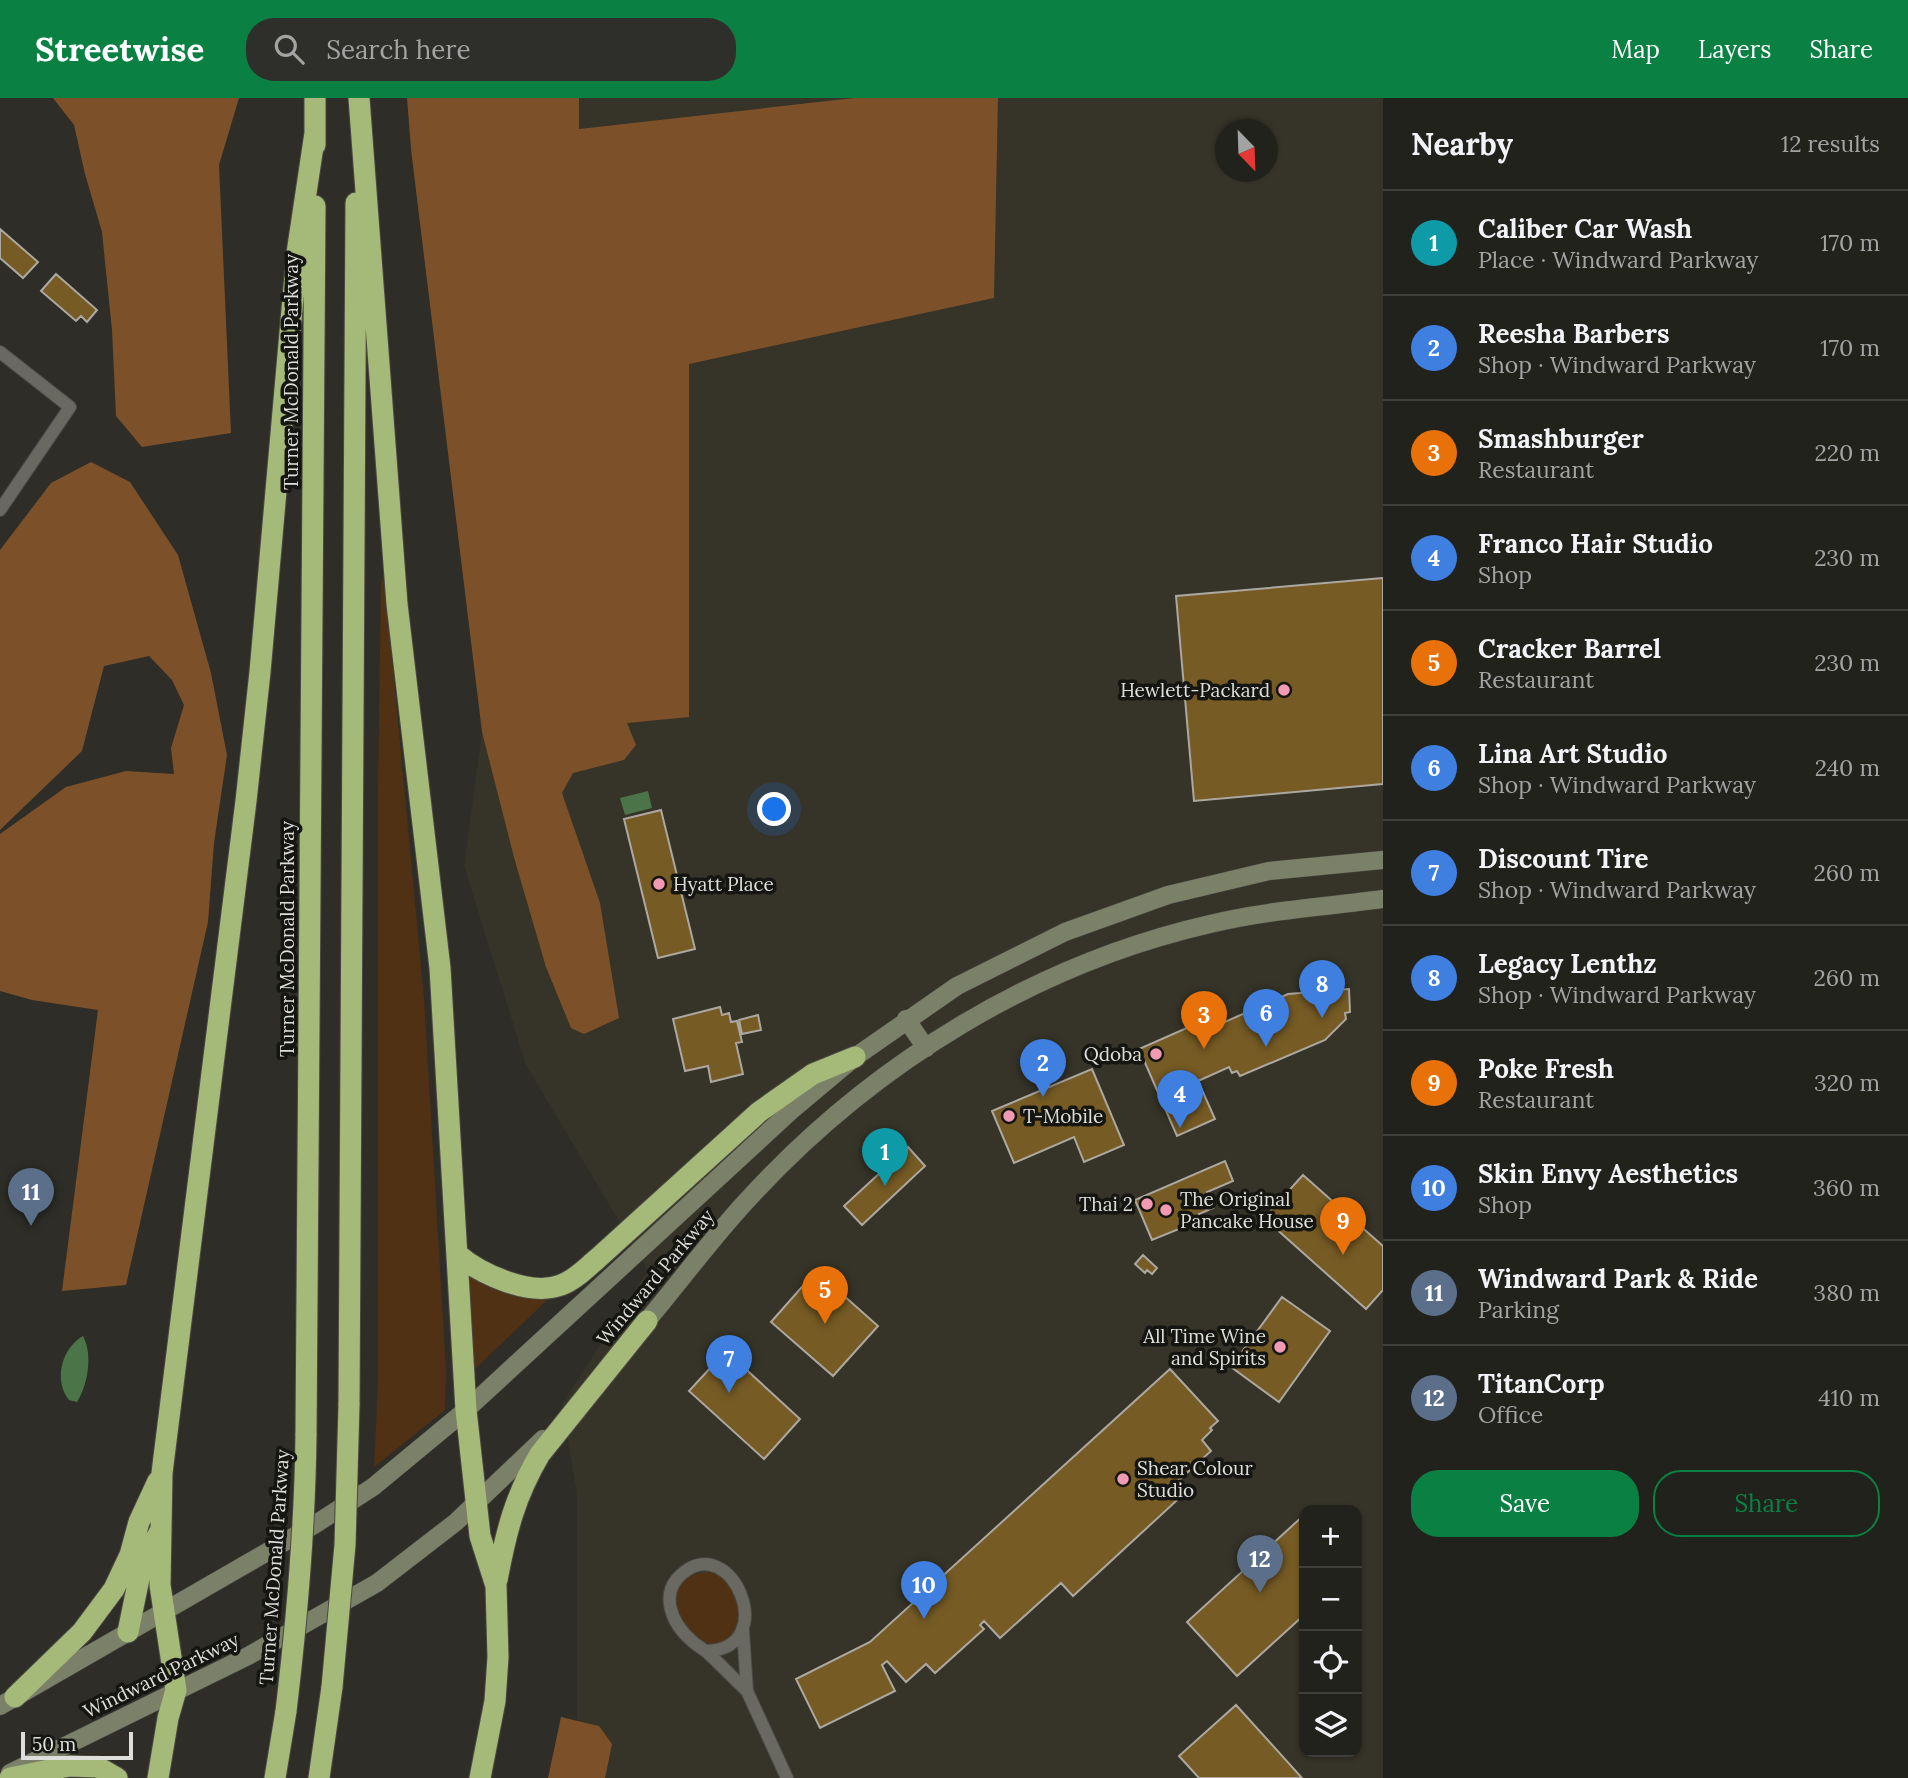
<!DOCTYPE html>
<html lang="en">
<head>
<meta charset="utf-8">
<style>
  :root { --surface:#22221d; --page:#2e2f2a; --text:#f1f3f6; --muted:#a2a4a4; --line:#3f3f3b; --accent:#0b8043 }
  body { margin:0; font-family:Lora,serif; background:var(--page); color:var(--text) }
  .controls { position:absolute; right:21px; bottom:21px; display:grid; overflow:hidden; border-radius:14px; box-shadow:0 2px 5px #0004 }
  .controls button { width:63px; height:63px; display:grid; place-items:center; padding:0; border:0; border-bottom:2px solid var(--line); background:var(--surface); color:var(--text); font:35px sans-serif }
  .compass { position:absolute; left:1215px; top:21px; width:63px; height:63px; border-radius:50%; background:var(--surface); box-shadow:0 2px 5px #0004; rotate:157deg }
  .scale { position:absolute; left:21px; bottom:18px; width:112px; box-sizing:border-box; padding-left:7px; border:4px solid #dededa; border-top:0; font-size:19px; line-height:24px; white-space:nowrap; color:#dededa; -webkit-text-stroke:5px #151512; paint-order:stroke }
  .you { position:absolute; left:775px; top:712px; width:24px; height:24px; margin:-18px; border:5px solid #fff; border-radius:50%; background:#1a73e8; box-shadow:0 0 0 10px #1a73e833 }
  .badge { display:grid; place-items:center; width:46px; height:46px; border-radius:50%; background:var(--accent); color:#fff; font-size:23px; font-weight:700 }
  .pin { position:absolute; translate:-50% -58px; filter:drop-shadow(0 2px 4px #0008) }
  .pin::after { content:''; position:absolute; top:37px; width:24px; height:21px; background:inherit; clip-path:polygon(0 0,100% 0,50% 100%) }
  .list { margin:0; padding:0; list-style:none }
  h2 { display:flex; justify-content:space-between; align-items:center; height:91px; margin:0; padding:0 28px; font-size:30px }
  h2 small { font-size:23px; font-weight:400; color:var(--muted) }
  .list li { display:grid; grid-template-columns:46px 1fr auto; gap:21px; align-items:center; box-sizing:border-box; height:105px; padding:0 28px; border-top:2px solid var(--line) }
  .list b { display:block; font-size:26px; white-space:nowrap }
  .list p { margin:0; font-size:23px; white-space:nowrap; color:var(--muted) }
  .list em { font-size:23px; font-style:normal; color:var(--muted) }
  .actions { display:flex; gap:14px; padding:21px 28px }
  .actions a { flex:1; padding:16px 0; border:2px solid var(--accent); border-radius:28px; text-align:center; font-size:24px; color:var(--accent) }
  .actions .main { background:var(--accent); color:#fff }
  .icon { flex:none; width:38px; height:38px; fill:none; stroke:currentColor; stroke-width:2; stroke-linecap:round; stroke-linejoin:round }
  .map { position:relative; flex:none; width:1383px; height:1680px; overflow:hidden }
  header { display:flex; align-items:center; gap:42px; box-sizing:border-box; height:98px; padding:0 35px; background:var(--accent); color:#fff }
  header strong { font-size:33px }
  nav { display:flex; gap:38px; margin-inline-start:auto; font-size:24px }
  .search { width:490px; height:63px; background:var(--page); display:flex; align-items:center; gap:18px; box-sizing:border-box; padding:0 24px; border-radius:28px; color:var(--muted); font-size:26px }
  main { display:flex }
  aside { flex:1; background:var(--surface) }
  .map>svg:first-child { display:block }
</style>
</head>
<body>
<header>
<strong>Streetwise</strong>
<div class="search"><svg class="icon" aria-label="search" viewBox="0 0 24 24"><circle cx="10" cy="10" r="6"/><path d="M15 15l6 6"/></svg>Search here</div>
<nav><a>Map</a><a>Layers</a><a>Share</a></nav>
</header>
<main>
<div class="map">
<svg width="1383" height="1680" viewBox="0 0 1383 1680">
  <rect width="100%" height="100%" fill="#2e2d27"/>
  <path fill="#363428" fill-rule="evenodd" d="M435,0H854L578,31Z
    M998,0H1383V1680H562L577,1621V1396L562,1306L648,1172L526,967L464,768L482,634L689,618V266L994,200ZM1226,32H1268V74H1226ZM1304,1412H1357V1654H1304Z"/>
  <path fill="#503114" d="M381,481L385,485L424,901L446,1272L445,1312L374,1369L378,1285V692Z
    M469,1178L546,1200L545,1204L474,1272Z
    M708,1474C717,1476 725,1480 730,1488C740,1502 743,1532 727,1543C694,1566 643,1477 708,1474Z"/>
  <path fill="#7c5129" d="M53,0H239L219,67L231,335L142,349L116,318L112,232L102,134L85,76L74,27Z
    M407,0H579V31L854,0H998L994,200L689,266V619L627,625L636,647L624,662L573,675L562,695L600,805L619,920L584,936L571,930L546,869L515,763L482,634L411,51Z
    M91,364L130,384L178,457L211,575L227,657L214,745L208,824L126,1187L62,1193L98,912L32,902L0,893V736L66,689L126,673L174,676L171,650L184,607L172,582L149,558L104,568L82,653L0,732V452L51,385Z
    M561,1619L599,1628L612,1646L605,1680H548Z"/>
  <path fill="#4c7449" d="M648,693L652,710L625,717L620,700Z
    M83,1238C93,1256 88,1287 77,1304L69,1302C53,1282 62,1250 83,1238Z"/>
  <path fill="#765b24" stroke="#aca8a1" stroke-width="2" d="M0,131L38,164L23,180L0,160Z
    M56,176L97,212L87,224L81,218L76,223L41,193Z
    M1383,480V686L1194,703L1176,498Z
    M661,712L695,851L658,860L624,721Z
    M1349,891L1350,914L1345,915L1346,921L1325,942L1240,978L1237,973L1232,975L1229,969L1198,983L1215,1021L1177,1038L1139,951L1214,918L1218,927L1288,896Z
    M720,909L722,917L729,915L731,924L737,923L742,944L736,945L743,976L711,984L708,968L685,973L673,921Z
    M758,917L761,932L742,936L739,922Z
    M1092,971L1124,1047L1084,1064L1074,1039L1014,1065L992,1013Z
    M908,1049L925,1068L862,1127L844,1108Z
    M1225,1063L1233,1083L1207,1094L1213,1110L1199,1116L1201,1122L1152,1142L1135,1102Z
    M1303,1077L1383,1148V1192L1366,1211L1264,1120Z
    M1143,1157L1157,1170L1152,1176L1147,1172L1145,1175L1135,1166Z
    M816,1173L878,1228L833,1278L771,1224Z
    M1282,1199L1330,1233L1279,1304L1231,1269Z
    M726,1253L800,1321L764,1361L689,1293Z
    M1170,1271L1218,1323L1210,1330L1212,1332L1202,1342L1211,1353L1178,1383L1187,1393L1073,1498L1061,1485L1000,1540L984,1523L980,1527L984,1531L935,1575L926,1566L906,1584L887,1563L882,1567L895,1593L820,1630L796,1581L870,1544Z
    M1304,1417V1517L1237,1578L1187,1524Z
    M1236,1607L1302,1680H1199L1179,1658Z"/>
  <g fill="none" stroke-linecap="round" stroke-linejoin="round">
    <g stroke="#4a4945" stroke-width="14">
      <path id="street" d="M0,254L70,309L0,412
        M743,1532L747,1593L787,1680
        M707,1553C781,1550 732,1434 683,1475C658,1495 672,1526 692,1543C697,1548 704,1551 709,1556C722,1568 734,1581 747,1593"/>
    </g>
    <g stroke="#4a4945" stroke-width="19">
      <path id="secondary" d="M906,921L926,950
        M640,1231C678,1187 712,1139 752,1097C874,965 1035,866 1210,826C1267,812 1325,809 1383,801
        M0,1608L314,1427L373,1389L466,1312L793,1011L855,959L957,888L1065,834L1168,797L1269,773L1383,762
        M10,1675L248,1558L377,1485L456,1424L543,1341"/>
    </g>
    <g stroke="#4a4945" stroke-width="23">
      <path id="highway" d="M359,0L397,506L440,870L466,1312L480,1438L496,1488L498,1559L495,1603L480,1680
        M315,47V0
        M457,1156C480,1176 530,1199 561,1187C575,1182 586,1170 597,1161L759,1014L813,976L855,959
        M349,1307L356,105
        M306,1337L315,108
        M497,1482C506,1434 515,1398 540,1356L647,1223
        M128,1534L142,1466L159,1435
        M15,1599L82,1534L114,1491L130,1457L139,1424L158,1383
        M10,1680L69,1668L98,1669L117,1680
        M158,1680L168,1620L176,1592L160,1487L162,1375L246,703L260,574L297,155L315,35
        M275,1680L286,1613
        M319,1680L332,1589"/>
    </g>
    <use href="#street" stroke="#696861" stroke-width="12"/>
    <use href="#secondary" stroke="#7b8068" stroke-width="18"/>
    <use href="#highway" stroke="#a5b978" stroke-width="21"/>
    <g stroke="#4a4945" stroke-width="23" stroke-linecap="butt">
      <path id="highway-bridge" d="M332,1589L345,1447L349,1307
        M286,1613C297,1521 305,1430 306,1337"/>
    </g>
    <use href="#highway-bridge" stroke="#a5b978" stroke-width="21"/>
  </g>
  <g fill="#f19ab4" stroke="#151512" stroke-width="2.5">
    <circle cx="1284" cy="592" r="7"/>
    <circle cx="659" cy="786" r="7"/>
    <circle cx="1156" cy="956" r="7"/>
    <circle cx="1009" cy="1018" r="7"/>
    <circle cx="1147" cy="1106" r="7"/>
    <circle cx="1166" cy="1112" r="7"/>
    <circle cx="1280" cy="1249" r="7"/>
    <circle cx="1123" cy="1381" r="7"/>
  </g>
  <g text-anchor="middle" stroke-width="7" stroke-linejoin="round" paint-order="stroke">
    <g font-size="19" fill="#dededa" stroke="#151512">
      <text transform="translate(291 274) rotate(-90)" y="7">Turner McDonald Parkway</text>
      <text transform="translate(287 841) rotate(-90)" y="7">Turner McDonald Parkway</text>
      <text transform="translate(655 1179) rotate(-50)" y="7">Windward Parkway</text>
      <text transform="translate(274 1469) rotate(-86)" y="7">Turner McDonald Parkway</text>
      <text transform="translate(161 1577) rotate(-26)" y="7">Windward Parkway</text>
    </g>
    <g font-size="19" fill="#dededa" stroke="#151512" text-anchor="end">
      <text x="1270" y="599">Hewlett-Packard</text>
      <text x="673" y="793" text-anchor="start">Hyatt Place</text>
      <text x="1142" y="963">Qdoba</text>
      <text x="1023" y="1025" text-anchor="start">T-Mobile</text>
      <text x="1180" y="1108" text-anchor="start">The Original<tspan x="1180" dy="22">Pancake House</tspan></text>
      <text x="1133" y="1113">Thai 2</text>
      <text x="1266" y="1245">All Time Wine<tspan x="1266" dy="22">and Spirits</tspan></text>
      <text x="1137" y="1377" text-anchor="start">Shear Colour<tspan x="1137" dy="22">Studio</tspan></text>
    </g>
  </g>
</svg>
<div class="controls">
<button>+</button>
<button>−</button>
<button><svg class="icon" aria-label="locate" viewBox="0 0 24 24"><circle cx="12" cy="12" r="6"/><path d="M12 2v4M12 18v4M2 12h4M18 12h4"/></svg></button>
<button><svg class="icon" aria-label="layers" viewBox="0 0 24 24"><path d="M12 4l9 5-9 5-9-5zM3 14l9 5 9-5"/></svg></button>
</div>
<svg class="compass" viewBox="-18 -18 36 36"><path d="M0-13l5 13h-10z" fill="#e53935"/><path d="M0 13l5-13h-10z" fill="#a2a4a4"/></svg>
<div class="scale">50 m</div>
<div class="you"></div>
<div class="pin badge" style="left:885px;top:1088px;background:#0f9aa8">1</div>
<div class="pin badge" style="left:1043px;top:999px;background:#3f7fe0">2</div>
<div class="pin badge" style="left:1204px;top:951px;background:#e8710a">3</div>
<div class="pin badge" style="left:1180px;top:1030px;background:#3f7fe0">4</div>
<div class="pin badge" style="left:825px;top:1226px;background:#e8710a">5</div>
<div class="pin badge" style="left:1266px;top:949px;background:#3f7fe0">6</div>
<div class="pin badge" style="left:729px;top:1295px;background:#3f7fe0">7</div>
<div class="pin badge" style="left:1322px;top:920px;background:#3f7fe0">8</div>
<div class="pin badge" style="left:1343px;top:1157px;background:#e8710a">9</div>
<div class="pin badge" style="left:924px;top:1521px;background:#3f7fe0">10</div>
<div class="pin badge" style="left:31px;top:1128px;background:#5c6f8a">11</div>
<div class="pin badge" style="left:1260px;top:1495px;background:#5c6f8a">12</div>
</div>
<aside>
<h2>Nearby<small>12 results</small></h2>
<ul class="list">
<li><span class="badge" style="background:#0f9aa8">1</span><div><b>Caliber Car Wash</b><p>Place · Windward Parkway</p></div><em>170 m</em></li>
<li><span class="badge" style="background:#3f7fe0">2</span><div><b>Reesha Barbers</b><p>Shop · Windward Parkway</p></div><em>170 m</em></li>
<li><span class="badge" style="background:#e8710a">3</span><div><b>Smashburger</b><p>Restaurant</p></div><em>220 m</em></li>
<li><span class="badge" style="background:#3f7fe0">4</span><div><b>Franco Hair Studio</b><p>Shop</p></div><em>230 m</em></li>
<li><span class="badge" style="background:#e8710a">5</span><div><b>Cracker Barrel</b><p>Restaurant</p></div><em>230 m</em></li>
<li><span class="badge" style="background:#3f7fe0">6</span><div><b>Lina Art Studio</b><p>Shop · Windward Parkway</p></div><em>240 m</em></li>
<li><span class="badge" style="background:#3f7fe0">7</span><div><b>Discount Tire</b><p>Shop · Windward Parkway</p></div><em>260 m</em></li>
<li><span class="badge" style="background:#3f7fe0">8</span><div><b>Legacy Lenthz</b><p>Shop · Windward Parkway</p></div><em>260 m</em></li>
<li><span class="badge" style="background:#e8710a">9</span><div><b>Poke Fresh</b><p>Restaurant</p></div><em>320 m</em></li>
<li><span class="badge" style="background:#3f7fe0">10</span><div><b>Skin Envy Aesthetics</b><p>Shop</p></div><em>360 m</em></li>
<li><span class="badge" style="background:#5c6f8a">11</span><div><b>Windward Park &amp; Ride</b><p>Parking</p></div><em>380 m</em></li>
<li><span class="badge" style="background:#5c6f8a">12</span><div><b>TitanCorp</b><p>Office</p></div><em>410 m</em></li>
</ul>
<div class="actions"><a class="main">Save</a><a>Share</a></div>
</aside>
</main>
</body>
</html>
